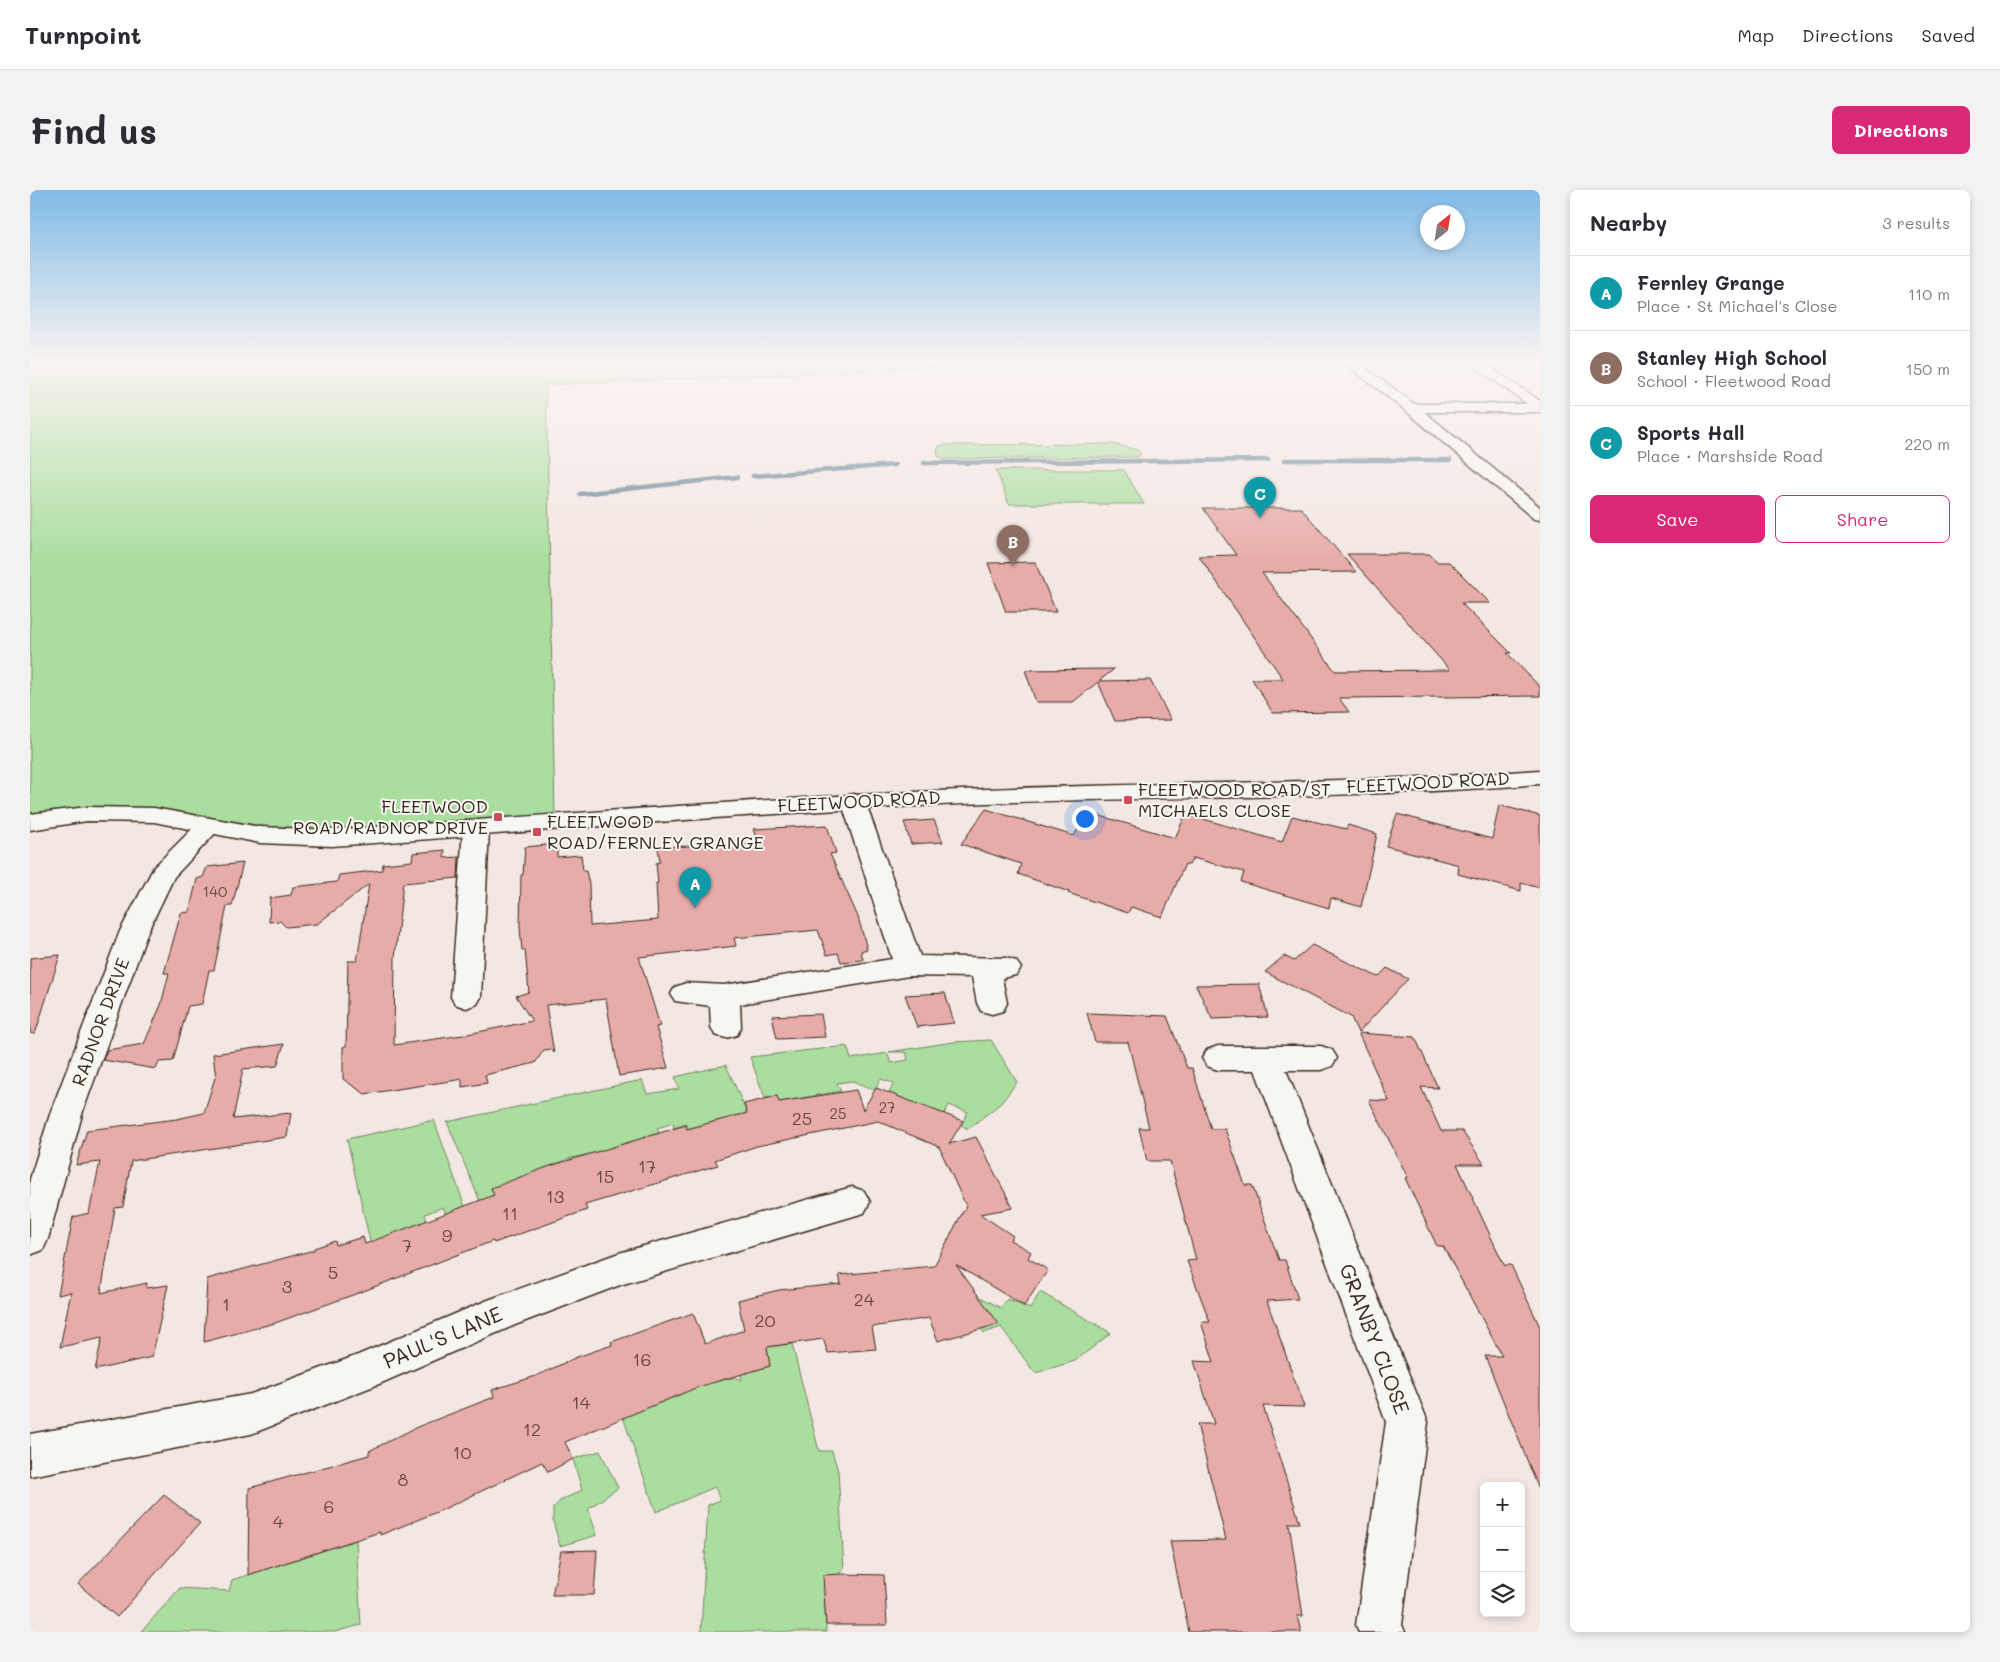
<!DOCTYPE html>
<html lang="en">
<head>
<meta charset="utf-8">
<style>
  :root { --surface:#fff; --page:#f2f2f3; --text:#2b2b33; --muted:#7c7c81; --line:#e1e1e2; --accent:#db2777 }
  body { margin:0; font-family:Mali,sans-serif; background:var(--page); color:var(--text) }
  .controls { position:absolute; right:15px; bottom:15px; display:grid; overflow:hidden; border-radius:8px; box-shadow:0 2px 8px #0003 }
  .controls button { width:45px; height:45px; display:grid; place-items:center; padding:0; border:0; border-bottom:1px solid var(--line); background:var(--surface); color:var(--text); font:25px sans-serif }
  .compass { position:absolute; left:1390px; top:15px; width:45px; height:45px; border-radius:50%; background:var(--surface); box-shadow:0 2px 8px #0003; rotate:30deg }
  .you { position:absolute; left:1054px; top:628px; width:18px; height:18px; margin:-12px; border:4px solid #fff; border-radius:50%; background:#1a73e8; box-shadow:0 0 0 8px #1a73e833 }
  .badge { display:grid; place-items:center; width:32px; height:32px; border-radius:50%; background:var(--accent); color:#fff; font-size:16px; font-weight:700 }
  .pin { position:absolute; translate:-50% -41px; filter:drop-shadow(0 1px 2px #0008) }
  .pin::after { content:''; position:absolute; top:26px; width:18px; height:15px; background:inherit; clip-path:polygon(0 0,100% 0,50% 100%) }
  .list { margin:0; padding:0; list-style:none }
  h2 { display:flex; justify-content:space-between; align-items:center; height:65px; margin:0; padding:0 20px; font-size:21px }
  h2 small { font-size:16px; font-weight:400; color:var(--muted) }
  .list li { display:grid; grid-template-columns:32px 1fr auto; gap:15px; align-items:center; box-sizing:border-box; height:75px; padding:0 20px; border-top:1px solid var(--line) }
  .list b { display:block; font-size:19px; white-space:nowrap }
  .list p { margin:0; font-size:16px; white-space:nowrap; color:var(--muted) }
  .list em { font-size:16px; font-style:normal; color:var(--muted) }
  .actions { display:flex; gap:10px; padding:15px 20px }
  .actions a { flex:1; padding:11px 0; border:1px solid var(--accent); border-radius:8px; text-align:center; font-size:18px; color:var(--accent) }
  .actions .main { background:var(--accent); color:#fff }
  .icon { flex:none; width:28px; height:28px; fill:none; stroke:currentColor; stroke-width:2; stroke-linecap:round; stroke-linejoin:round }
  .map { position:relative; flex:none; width:1510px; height:1442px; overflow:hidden; border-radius:8px }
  header { display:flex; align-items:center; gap:30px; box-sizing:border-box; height:70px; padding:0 25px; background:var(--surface); border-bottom:1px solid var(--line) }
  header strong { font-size:24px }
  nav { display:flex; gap:28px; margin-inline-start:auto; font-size:18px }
  .intro { display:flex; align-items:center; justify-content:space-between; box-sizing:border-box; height:120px; padding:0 30px }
  h1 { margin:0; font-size:35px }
  .button { padding:12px 22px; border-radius:8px; background:var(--accent); color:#fff; font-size:18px; font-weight:700 }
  main { display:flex; gap:30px; padding:0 30px }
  aside { flex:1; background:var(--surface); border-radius:8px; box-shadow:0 2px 8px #0003 }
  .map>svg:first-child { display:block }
</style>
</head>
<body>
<header>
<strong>Turnpoint</strong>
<nav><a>Map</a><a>Directions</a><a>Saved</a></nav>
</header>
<div class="intro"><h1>Find us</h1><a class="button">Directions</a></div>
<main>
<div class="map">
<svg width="1510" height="1442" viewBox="0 0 1510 1442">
  <rect width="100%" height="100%" fill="#f3e7e3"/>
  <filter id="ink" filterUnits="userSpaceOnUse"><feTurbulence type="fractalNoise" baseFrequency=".02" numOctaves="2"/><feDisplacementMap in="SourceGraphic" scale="10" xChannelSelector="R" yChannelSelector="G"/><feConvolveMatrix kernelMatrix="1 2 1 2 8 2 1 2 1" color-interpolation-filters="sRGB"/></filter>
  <g filter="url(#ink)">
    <path fill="#aade9f" stroke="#72845e" d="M0,169H1085L516,195L525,626L308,640L233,636L130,619L58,616L0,624Z
      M1083,254L1108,260L1111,264L1108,267L914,269L908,266L907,260L909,256L916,255Z
      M966,280H1094L1114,314H979Z
      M961,850L987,892L971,913L938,939L931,935L938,922L919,915L914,924L859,903L864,893L851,889L845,900L822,891L807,893L811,901L749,912L747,906L735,908L720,867L817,856L821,869L857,863L861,873L878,870L876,862H859L923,852Z
      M696,875L717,923L657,939L655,934L643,938L644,933L627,938L629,943L621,945L623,951L541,968L523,975L527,983L461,998L464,1005L450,1011L417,932L612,890L617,904L649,899L645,887Z
      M404,930L435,1017L416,1024L413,1017L395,1024L397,1031L344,1069L317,949Z
      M909,1085L971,1118L977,1109L1000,1119L1010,1102L1081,1143L1045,1171L1005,1183L971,1137L954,1143Z
      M762,1154L789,1261H802L808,1281L814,1379L808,1385L794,1386L796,1442H671L678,1315L690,1310L685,1297L626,1322L593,1227L650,1205L644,1188L679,1175L685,1192L705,1187L712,1190L708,1173L722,1181L740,1176L737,1157Z
      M570,1261L588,1298L558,1319L567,1345L530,1356L523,1331V1318L530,1311L552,1300L543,1269Z
      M326,1350L331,1435L304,1442H111L150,1398L199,1401L202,1390Z"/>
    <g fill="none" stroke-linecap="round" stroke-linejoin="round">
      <path stroke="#678695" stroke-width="4.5" d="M1254,270H1420
        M894,273L1238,270
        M723,286L865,275
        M550,304L707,287"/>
    </g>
    <path fill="#e7aca9" stroke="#3b2a1e" d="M1173,318H1271L1326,382L1232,383L1305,481L1420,480L1317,364H1399L1408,372H1419L1460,413H1431L1481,463H1477L1510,497V506L1309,508L1319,522L1243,523L1222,489H1253L1169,366L1206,365Z
      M1005,372L1026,422H976L958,373Z
      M1084,479L1069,491L1120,490L1141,530L1085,531L1068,492L1043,512H1006L995,480Z
      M1469,615L1510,626V698L1491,693V701L1428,684L1429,675L1356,656L1367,624L1462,649Z
      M956,619L1044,646L1057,622L1145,648L1156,624L1252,652L1262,626L1316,639L1318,635L1347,644L1331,717L1301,708L1299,718L1211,692L1214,682L1163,668L1159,675L1155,674L1132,727L1101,717L1098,723L1038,703L1039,702L988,684L991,674L931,654Z
      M904,630L913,652L881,654L874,632Z
      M797,635L806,663L800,664L828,727L837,759L831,761L833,770L811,772L808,763L797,765L788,740L704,748L706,756L609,767L630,836L626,837L638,878L589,886L576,809L516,815L524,863L521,859L514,860L505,873L455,885L457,893L432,897V889L427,890L335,904L313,889V857L316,856L318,771H327L339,694L287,734L256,737L250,731L239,732L240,708L261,705L263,697L307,692L309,685L352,680L353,674L382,671L383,663L415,660L414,668L429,667L428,688L373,693L365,767L364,855L433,845L502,831L486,806L499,802L495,760H492L490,737L491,685H493L495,657L527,654V667L551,665L553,681H556L559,694L560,736L628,730L626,693H628L626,673L630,672L628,657L729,654L724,639Z
      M213,673L202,716H197L184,780H179L172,814L158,816L143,871L129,872L126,879L73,870L77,860L114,854L131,815L139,783H134L151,723L159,722L167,689L173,687L177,677Z
      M1282,755L1348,787L1357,778L1378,789L1328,843L1385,847L1408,898L1391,897L1411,941H1432L1454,974H1427L1474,1075H1481L1510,1137V1302L1455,1166H1472L1413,1056H1407L1375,988H1378L1339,910L1359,911L1321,827L1235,782L1254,766L1264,771Z
      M30,765L5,844L0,843V768Z
      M1229,794L1238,827L1182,829L1166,795Z
      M915,803L924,833L887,837L875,805Z
      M1057,823L1137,826L1157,878H1162L1181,939H1195L1215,995H1222L1249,1070H1255L1268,1109L1237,1111L1274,1217L1233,1216L1270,1333H1259L1273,1426H1267L1271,1442H1159L1140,1351L1196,1350L1167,1234H1184L1164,1171L1184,1172L1171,1132H1180L1157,1071L1166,1070L1140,971H1117L1109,938H1119L1098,852H1065Z
      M791,824L795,847L747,849L742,826Z
      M254,854L247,876L213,879L203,929L261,923L257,947L101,971L93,1017L85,1018L71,1103L117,1093L116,1098L138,1095L122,1167L65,1180L72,1148L30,1157L41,1102L28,1105L43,1027L59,1023L70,972L46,975L57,940L147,929L174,923L187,881H185L183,864Z
      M846,898L933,931L919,954L946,947L983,1018L950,1024L983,1046L980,1050L1001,1062L998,1068L1018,1080L994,1116L926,1075L969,1134L908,1151L899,1128L842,1137L846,1159L798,1163L793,1149L737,1157L740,1176L668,1197L535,1252L543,1269L518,1282L512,1272L412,1320L350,1345V1342L218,1385L219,1298L339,1265V1261L387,1237L464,1207L462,1200L506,1186L547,1167L582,1155L581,1152L663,1123L675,1154L714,1140L708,1110L749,1100L811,1094L809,1085L904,1076L936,1016L909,957L848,931L727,956L685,970L688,975L555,1015L557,1020L464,1053L463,1051L331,1102L245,1133L174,1152L177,1089L284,1060V1058L305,1051L306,1055L333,1047L335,1054L464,1005L461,998L520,976L656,935L657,939L717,923L714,914L747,906L749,912L826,900L833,920Z
      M134,1305L170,1333L87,1427L48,1394Z
      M567,1360L564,1405H522L531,1361Z
      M812,1384L854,1385L857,1435H796L793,1385Z"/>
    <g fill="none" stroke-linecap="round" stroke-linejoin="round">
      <g stroke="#3b2a1e" stroke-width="3">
        <path id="minor" d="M1452,171L1510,211V222H1381L1374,218L1381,214H1497L1447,178L1446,175Z
          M823,604L832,606L835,611L890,766L976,768L986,771L991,778L986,785L972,788L977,813L973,821L962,824L951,821L947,813L942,787L879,786L710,814L711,837L707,845L696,848L685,845L681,837L680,816L645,811L641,804L645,797L656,793L694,795L862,769L811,611L814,606Z
          M179,628L188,631L192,636L144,687L118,741L53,921L18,1049L13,1060L0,1065V989L21,921L90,741L124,677L170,631Z
          M446,631L455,634L459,639L451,807L447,814L436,818L425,814L421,807L433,639L437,634Z
          M1188,856H1291L1302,860L1307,868L1302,876L1291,880H1256L1398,1232L1372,1435L1375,1442H1329L1326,1435L1356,1232L1225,880H1188L1177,876L1172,868L1177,860Z
          M822,997L834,1001L840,1012L834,1023L590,1095L485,1135L349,1194L221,1244L0,1286V1244L221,1204L328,1165L458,1110L589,1063Z"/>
      </g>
      <g stroke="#3b2a1e" stroke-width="3">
        <path id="tertiary" d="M1309,169H1323L1386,215L1510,317V330L1504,329L1376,221Z
          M1510,580V594C1326,609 1142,606 957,613C738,621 520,641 302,656L230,653L124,632L57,631L0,640V624L57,617L124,618L230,637L302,640C520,626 739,607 957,599C1142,592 1326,594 1510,580Z"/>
      </g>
      <use href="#minor" fill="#f6f6f2" fill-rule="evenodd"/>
      <use href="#tertiary" fill="#f6f6f2" fill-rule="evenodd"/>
    </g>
  </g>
  <linearGradient id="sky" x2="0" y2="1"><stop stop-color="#80bae7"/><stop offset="0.46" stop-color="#faf4f2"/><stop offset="1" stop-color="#faf4f2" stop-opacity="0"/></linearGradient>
  <rect width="1510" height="371" fill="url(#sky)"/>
  <g fill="#d1495b" stroke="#f6f6f2" stroke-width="2">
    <rect x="1093" y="605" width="10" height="10" rx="2.5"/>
    <rect x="463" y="622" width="10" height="10" rx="2.5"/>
    <rect x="502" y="637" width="10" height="10" rx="2.5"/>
  </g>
  <g text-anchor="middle" stroke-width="4" stroke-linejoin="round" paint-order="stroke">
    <g font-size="15" fill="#664a41">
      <text x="185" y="707">140</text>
      <text x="857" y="923">27</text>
      <text x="808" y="929">25</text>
    </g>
    <g font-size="18" fill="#3b2a1e" stroke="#f6f6f2">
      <text transform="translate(1398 593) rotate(-3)" y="6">FLEETWOOD ROAD</text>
      <text transform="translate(829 612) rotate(-3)" y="6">FLEETWOOD ROAD</text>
      <text transform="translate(71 832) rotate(-70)" y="6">RADNOR DRIVE</text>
    </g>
    <g font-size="18" fill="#3b2a1e" stroke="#f6f6f2" text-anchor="start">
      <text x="1108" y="606">FLEETWOOD ROAD/ST<tspan x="1108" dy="21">MICHAELS CLOSE</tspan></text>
      <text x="458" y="623" text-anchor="end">FLEETWOOD<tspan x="458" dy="21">ROAD/RADNOR DRIVE</tspan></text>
      <text x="517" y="638">FLEETWOOD<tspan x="517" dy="21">ROAD/FERNLEY GRANGE</tspan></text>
    </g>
    <g font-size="18" fill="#664a41">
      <text x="772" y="935">25</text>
      <text x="617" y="983">17</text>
      <text x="575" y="993">15</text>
      <text x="525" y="1013">13</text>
      <text x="480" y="1030">11</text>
      <text x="417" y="1052">9</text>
      <text x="377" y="1062">7</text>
      <text x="303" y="1089">5</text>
      <text x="257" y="1103">3</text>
      <text x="834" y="1116">24</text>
      <text x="196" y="1121">1</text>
      <text x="735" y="1137">20</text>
      <text x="612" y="1176">16</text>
      <text x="551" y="1219">14</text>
      <text x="502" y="1246">12</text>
      <text x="432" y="1269">10</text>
      <text x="373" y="1296">8</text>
      <text x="299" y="1323">6</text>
      <text x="248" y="1338">4</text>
    </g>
    <g font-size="21" fill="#3b2a1e" stroke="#f6f6f2">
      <text transform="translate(413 1148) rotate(-23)" y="7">PAUL'S LANE</text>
      <text transform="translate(1344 1149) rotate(69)" y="7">GRANBY CLOSE</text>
    </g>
  </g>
</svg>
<div class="controls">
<button>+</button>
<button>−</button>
<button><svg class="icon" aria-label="layers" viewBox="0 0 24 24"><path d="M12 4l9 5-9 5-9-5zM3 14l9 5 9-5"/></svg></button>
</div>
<svg class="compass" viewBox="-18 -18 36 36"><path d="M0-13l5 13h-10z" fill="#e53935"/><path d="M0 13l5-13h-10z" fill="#7c7c81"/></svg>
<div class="you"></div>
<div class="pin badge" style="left:665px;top:718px;background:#0f9aa8">A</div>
<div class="pin badge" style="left:983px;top:376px;background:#8d6e63">B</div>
<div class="pin badge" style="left:1230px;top:328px;background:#0f9aa8">C</div>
</div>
<aside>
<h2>Nearby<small>3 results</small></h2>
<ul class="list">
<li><span class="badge" style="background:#0f9aa8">A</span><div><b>Fernley Grange</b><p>Place · St Michael's Close</p></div><em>110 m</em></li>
<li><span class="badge" style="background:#8d6e63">B</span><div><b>Stanley High School</b><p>School · Fleetwood Road</p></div><em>150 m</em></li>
<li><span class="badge" style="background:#0f9aa8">C</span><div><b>Sports Hall</b><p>Place · Marshside Road</p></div><em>220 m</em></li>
</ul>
<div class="actions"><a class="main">Save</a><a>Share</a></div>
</aside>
</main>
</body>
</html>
